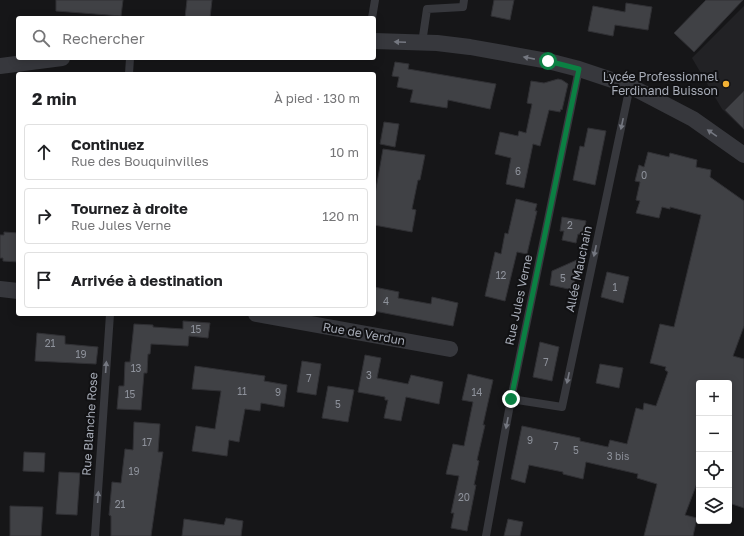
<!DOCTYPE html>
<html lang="fr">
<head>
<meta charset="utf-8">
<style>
  :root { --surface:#fff; --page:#f2f2f2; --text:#202124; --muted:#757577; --line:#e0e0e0 }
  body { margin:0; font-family:"Golos Text",sans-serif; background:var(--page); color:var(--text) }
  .controls { position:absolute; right:12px; bottom:12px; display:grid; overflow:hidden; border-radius:4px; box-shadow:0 2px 10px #0003 }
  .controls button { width:36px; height:36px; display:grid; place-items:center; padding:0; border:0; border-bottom:1px solid var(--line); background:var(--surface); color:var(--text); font:20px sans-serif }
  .stop { position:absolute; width:12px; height:12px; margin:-9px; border:3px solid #0b8043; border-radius:50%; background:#fff }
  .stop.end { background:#0b8043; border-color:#fff; box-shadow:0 1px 4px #0008 }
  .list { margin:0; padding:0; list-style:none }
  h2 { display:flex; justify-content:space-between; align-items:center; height:52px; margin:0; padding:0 16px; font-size:17px }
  h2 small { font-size:13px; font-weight:400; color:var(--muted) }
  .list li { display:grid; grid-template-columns:26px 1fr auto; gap:12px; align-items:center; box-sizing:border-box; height:56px; margin:0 8px 8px; padding:0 8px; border:1px solid var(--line); border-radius:4px }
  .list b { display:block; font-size:15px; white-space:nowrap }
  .list p { margin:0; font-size:13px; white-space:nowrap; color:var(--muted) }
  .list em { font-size:13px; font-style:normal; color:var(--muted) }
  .icon { flex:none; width:22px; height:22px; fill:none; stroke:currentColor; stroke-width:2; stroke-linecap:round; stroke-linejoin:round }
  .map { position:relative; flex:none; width:744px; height:536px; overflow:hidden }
  .search { position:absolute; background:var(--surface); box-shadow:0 2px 10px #0003; left:16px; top:16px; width:360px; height:44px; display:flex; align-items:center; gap:10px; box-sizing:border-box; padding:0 14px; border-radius:4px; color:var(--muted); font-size:15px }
  .panel { position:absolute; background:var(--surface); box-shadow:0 2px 10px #0003; left:16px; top:72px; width:360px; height:244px; border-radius:4px }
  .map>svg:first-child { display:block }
</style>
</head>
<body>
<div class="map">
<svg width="744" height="536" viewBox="0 0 744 536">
  <rect width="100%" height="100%" fill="#161618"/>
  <path fill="#222225" d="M744,6V130L722,109L692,58Z"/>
  <path fill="#404145" stroke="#303034" d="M56,0H123L121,16L56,11Z
    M187,0H212L210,18H185Z
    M494,0H514L510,20L491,16Z
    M706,0H743L694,52L674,33Z
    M626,3L652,7L648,30L615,25L613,36L588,31L593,6L625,12Z
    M395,62L409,64L408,69L496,84L490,109L448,100L447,108L410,102L413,90L397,87L399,77L392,76Z
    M558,79L562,80L568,84L562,110L561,109L560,112L549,110L540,146L533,144L524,188L506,184L511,158L495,154L500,132L518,136L519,131L526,133L532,104L527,103L531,81L544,83Z
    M744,91V129L725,110Z
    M384,122L399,124L395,147L380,144Z
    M588,128L606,131L595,185L573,180L580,146L584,147Z
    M383,149L425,155L420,180H418L412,209L416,210L412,232L374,225V200Z
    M648,152L669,157L670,153L697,160L696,167L711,170L710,177L744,201V326L733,356L744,359V508L729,503V383H699V478L685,515L697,518L693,536H644L657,484L637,478L638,474L586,462L583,479L563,474V472L529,465L525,483L511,479L522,426L580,438V441L608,447L610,440L627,444L636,408L643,410L644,403L656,406L668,372L665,370L666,367L650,363L660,324L674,327L701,215L670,207V209L662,207L659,218L636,213L640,201L636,200L640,182L635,181L639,165L644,167Z
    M516,199L537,204L535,211H537L527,254L517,252L505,301L485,296L495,252L501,254L505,233L508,234Z
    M562,217L586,221L583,235L578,234L576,243L562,240L564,231H560Z
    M4,232L18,233V262L3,261V258H0V235H4Z
    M579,259L573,290L550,285L552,271Z
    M607,272L629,277L623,303L601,297Z
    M374,287L399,292L398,298L431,304L432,297L458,303L453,326L374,311Z
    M183,321L210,323L208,338L189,336L188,346L151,344L150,354H148L147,373H144L141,410L117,409L119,386H124L125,362H130L134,324L153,325V327L183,329Z
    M37,333L65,336V344L98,347L96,364L35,361Z
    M540,342L559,347L552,381L533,377Z
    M365,355L381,358L377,378L408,384L411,375L443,382L439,404L406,397L401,421L384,418L388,400H385V397L358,392Z
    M302,361L321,364L316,395L297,392Z
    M600,364L623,368L619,388L596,383Z
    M195,366L265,376L264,381L287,385L284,407L261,403L260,411L245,409L239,442L229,440L227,456L192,451L196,426L215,429L221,391L192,389Z
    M468,374L493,380L483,425H485L477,460L479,461L474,485H476L467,531L451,528L454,513H451L459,476L446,474L453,444L464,446L473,402L462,400Z
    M328,386L354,390L348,422L322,418Z
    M134,422L160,424L158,452H163L151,536H111V516L109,515L112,482L121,483L125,449L133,450Z
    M24,452L45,453L44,472L23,471Z
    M59,472L80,473L77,515L56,514Z
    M10,506L43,507L41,536H10Z
    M226,518L243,521L241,536H182L184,519L224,525Z
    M508,519L523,522L520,536H504Z"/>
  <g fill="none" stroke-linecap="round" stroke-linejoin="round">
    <path stroke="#37383d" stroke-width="8" d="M372,18L375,0
      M422,43L427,9L463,7L464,0
      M129,74L130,58
      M511,399L562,407L630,86
      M95,536L110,314
      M486,536L511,399L579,69"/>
    <path stroke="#37383d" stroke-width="16" d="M374,41L437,43L470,47L548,61L579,69L630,86L693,119L744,155
      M0,66L62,58
      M0,289L18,291
      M256,314L450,349"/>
  </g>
  <defs><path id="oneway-solid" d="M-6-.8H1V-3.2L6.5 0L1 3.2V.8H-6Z"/></defs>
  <g fill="#757881">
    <use href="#oneway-solid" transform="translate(400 42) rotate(-178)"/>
    <use href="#oneway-solid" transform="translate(529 58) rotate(-169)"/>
    <use href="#oneway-solid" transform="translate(622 124) rotate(102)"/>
    <use href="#oneway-solid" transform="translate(712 133) rotate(-145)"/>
    <use href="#oneway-solid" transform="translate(595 251) rotate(102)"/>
    <use href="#oneway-solid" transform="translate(106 367) rotate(-86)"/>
    <use href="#oneway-solid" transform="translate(568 378) rotate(102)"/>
    <use href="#oneway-solid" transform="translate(507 423) rotate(101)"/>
    <use href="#oneway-solid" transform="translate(98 497) rotate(-86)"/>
  </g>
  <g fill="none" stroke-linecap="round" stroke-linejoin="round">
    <path stroke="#0b8043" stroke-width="5" d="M511,399L579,69L548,61"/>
  </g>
  <circle fill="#f2b134" stroke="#111113" stroke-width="1.5" cx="726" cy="84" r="4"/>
  <g text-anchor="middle" stroke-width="4" stroke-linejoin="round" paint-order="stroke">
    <g font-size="10" fill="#8e929b">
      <text x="518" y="175">6</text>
      <text x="644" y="179">0</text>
      <text x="570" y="229">2</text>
      <text x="501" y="279">12</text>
      <text x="563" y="282">5</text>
      <text x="615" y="291">1</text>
      <text x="386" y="305">4</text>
      <text x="196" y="333">15</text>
      <text x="50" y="347">21</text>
      <text x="81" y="358">19</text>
      <text x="546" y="366">7</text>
      <text x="136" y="372">13</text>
      <text x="369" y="379">3</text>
      <text x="309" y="382">7</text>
      <text x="242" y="395">11</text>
      <text x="278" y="396">9</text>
      <text x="477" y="396">14</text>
      <text x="130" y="398">15</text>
      <text x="338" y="408">5</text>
      <text x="530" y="444">9</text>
      <text x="147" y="446">17</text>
      <text x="556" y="450">7</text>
      <text x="576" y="454">5</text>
      <text x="618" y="460">3 bis</text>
      <text x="134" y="475">19</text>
      <text x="464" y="501">20</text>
      <text x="120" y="508">21</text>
    </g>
    <g font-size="12" fill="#a8adb8" stroke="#111113" text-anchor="end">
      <text x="718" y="81">Lycée Professionnel<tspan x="718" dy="14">Ferdinand Buisson</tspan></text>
    </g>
    <g font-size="12" fill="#a8adb8" stroke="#111113">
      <text transform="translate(579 269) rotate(-78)" y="4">Allée Mauchain</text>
      <text transform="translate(519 300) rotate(-78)" y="4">Rue Jules Verne</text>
      <text transform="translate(364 334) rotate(10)" y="4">Rue de Verdun</text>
      <text transform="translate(90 424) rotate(-86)" y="4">Rue Blanche Rose</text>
    </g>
  </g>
</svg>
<div class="controls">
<button>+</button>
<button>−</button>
<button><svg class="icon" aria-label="locate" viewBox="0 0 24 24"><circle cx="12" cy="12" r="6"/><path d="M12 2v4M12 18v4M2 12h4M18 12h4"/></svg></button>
<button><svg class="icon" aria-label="layers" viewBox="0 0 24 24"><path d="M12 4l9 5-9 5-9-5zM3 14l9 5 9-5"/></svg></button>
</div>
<div class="stop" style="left:548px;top:61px"></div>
<div class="stop end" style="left:511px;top:399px"></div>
<div class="search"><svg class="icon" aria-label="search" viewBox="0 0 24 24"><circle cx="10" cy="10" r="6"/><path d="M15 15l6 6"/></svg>Rechercher</div>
<section class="panel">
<h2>2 min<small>À pied · 130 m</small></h2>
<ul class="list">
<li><svg class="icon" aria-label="ahead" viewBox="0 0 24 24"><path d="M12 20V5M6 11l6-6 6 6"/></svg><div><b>Continuez</b><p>Rue des Bouquinvilles</p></div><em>10 m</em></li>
<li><svg class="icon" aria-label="right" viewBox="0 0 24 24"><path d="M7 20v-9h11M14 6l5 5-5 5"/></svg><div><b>Tournez à droite</b><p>Rue Jules Verne</p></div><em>120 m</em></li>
<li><svg class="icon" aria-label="arrive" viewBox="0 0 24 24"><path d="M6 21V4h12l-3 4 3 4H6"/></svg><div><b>Arrivée à destination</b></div></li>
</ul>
</section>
</div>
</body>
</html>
